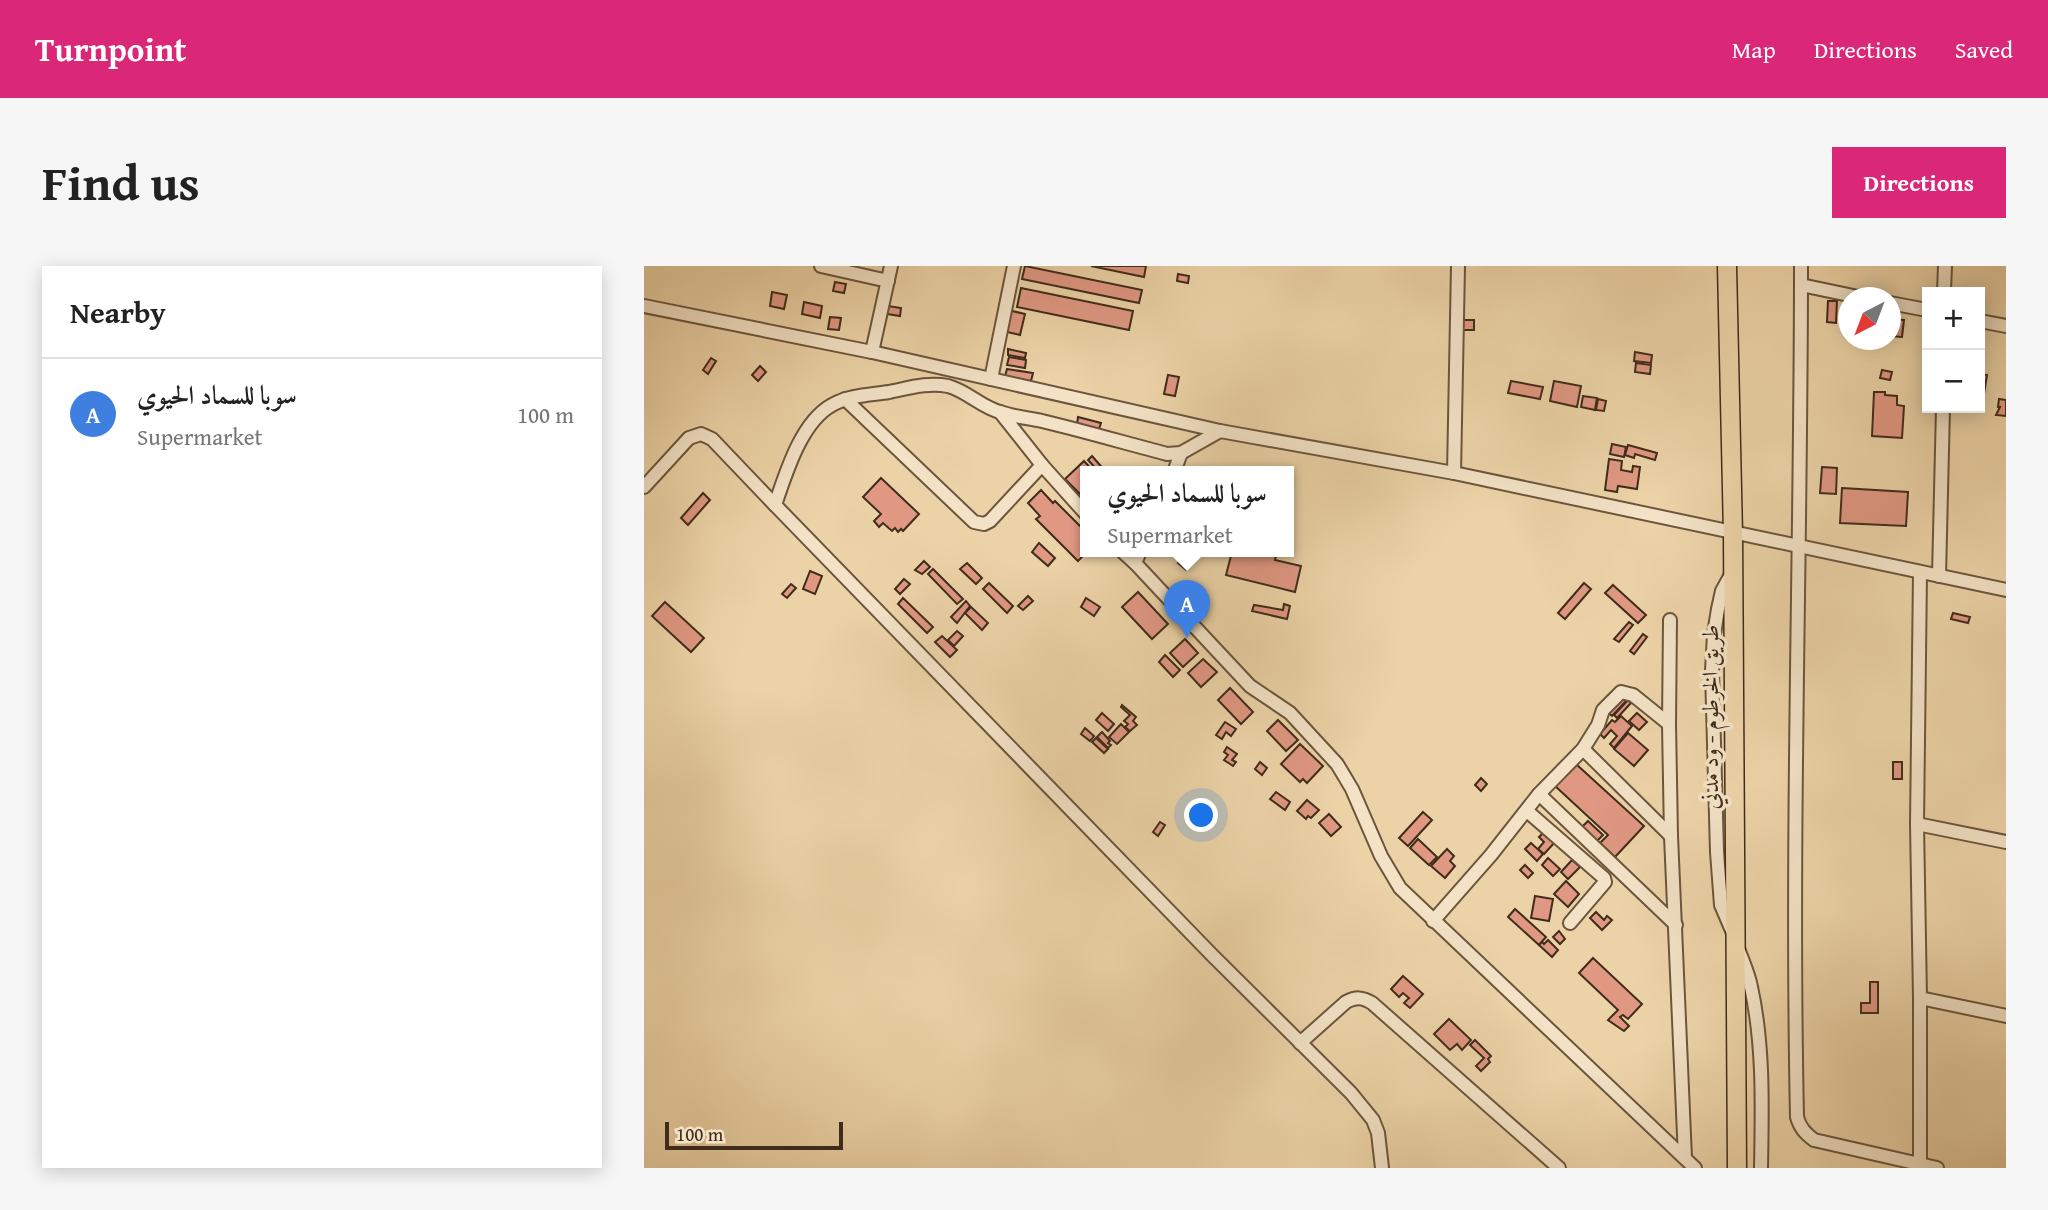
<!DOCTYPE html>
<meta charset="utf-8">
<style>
:root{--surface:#fff;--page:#f6f6f6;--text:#222;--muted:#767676;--line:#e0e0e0;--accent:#db2777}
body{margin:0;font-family:"Gentium Book Plus",Amiri,serif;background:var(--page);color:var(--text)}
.controls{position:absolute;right:21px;top:21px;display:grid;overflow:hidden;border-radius:0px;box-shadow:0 4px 18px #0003}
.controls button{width:63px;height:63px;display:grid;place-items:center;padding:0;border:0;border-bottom:2px solid var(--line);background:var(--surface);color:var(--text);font:35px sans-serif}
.compass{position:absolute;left:1194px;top:21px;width:63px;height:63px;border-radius:50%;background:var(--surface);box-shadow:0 4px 18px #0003;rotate:222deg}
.scale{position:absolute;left:21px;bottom:18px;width:178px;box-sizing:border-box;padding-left:7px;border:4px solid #402c1a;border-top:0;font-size:19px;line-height:24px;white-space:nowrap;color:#402c1a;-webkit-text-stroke:5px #f3e2c6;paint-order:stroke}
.you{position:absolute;left:558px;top:550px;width:24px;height:24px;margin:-18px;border:5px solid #fff;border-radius:50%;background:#1a73e8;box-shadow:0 0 0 10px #1a73e833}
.badge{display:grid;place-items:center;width:46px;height:46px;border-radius:50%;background:var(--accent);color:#fff;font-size:23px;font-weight:700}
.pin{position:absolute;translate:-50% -58px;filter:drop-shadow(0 2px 4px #0008)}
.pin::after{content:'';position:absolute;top:37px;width:24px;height:21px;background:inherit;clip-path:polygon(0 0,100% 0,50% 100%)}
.popup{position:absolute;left:436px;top:200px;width:214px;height:91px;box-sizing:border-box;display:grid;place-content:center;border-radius:0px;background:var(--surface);filter:drop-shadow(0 2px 5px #0005);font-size:23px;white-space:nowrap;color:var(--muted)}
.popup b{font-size:26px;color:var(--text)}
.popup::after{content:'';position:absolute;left:50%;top:100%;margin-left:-14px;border:14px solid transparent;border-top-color:var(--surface)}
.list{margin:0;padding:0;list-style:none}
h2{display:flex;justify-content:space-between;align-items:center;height:91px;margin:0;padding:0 28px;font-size:30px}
h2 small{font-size:23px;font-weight:400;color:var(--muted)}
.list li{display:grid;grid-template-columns:46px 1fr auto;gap:21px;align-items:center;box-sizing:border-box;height:112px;padding:0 28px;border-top:2px solid var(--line)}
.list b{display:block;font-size:26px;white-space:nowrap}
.list p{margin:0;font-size:23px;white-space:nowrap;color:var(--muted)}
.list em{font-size:23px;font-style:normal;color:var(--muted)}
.map{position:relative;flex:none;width:1362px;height:902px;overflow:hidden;border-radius:0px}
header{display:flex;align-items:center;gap:42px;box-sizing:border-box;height:98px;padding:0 35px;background:var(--accent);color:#fff}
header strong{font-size:33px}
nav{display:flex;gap:38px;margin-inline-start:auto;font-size:24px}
.intro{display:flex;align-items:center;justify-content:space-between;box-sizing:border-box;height:168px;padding:0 42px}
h1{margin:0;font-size:49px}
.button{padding:18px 32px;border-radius:0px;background:var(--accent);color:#fff;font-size:24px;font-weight:700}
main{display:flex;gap:42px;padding:0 42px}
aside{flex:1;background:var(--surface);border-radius:0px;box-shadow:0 4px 18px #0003}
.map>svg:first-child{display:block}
.building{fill:#e09883;stroke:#402c1a;stroke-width:2}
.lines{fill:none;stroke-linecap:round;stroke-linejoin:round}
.minor-casing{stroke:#6b563d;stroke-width:16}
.highway-casing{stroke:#402c1a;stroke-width:21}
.minor{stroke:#f3e2c6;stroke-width:12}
.highway{stroke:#ecd3a7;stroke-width:18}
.labels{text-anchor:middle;stroke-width:7;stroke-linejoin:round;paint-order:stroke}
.street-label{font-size:23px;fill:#402c1a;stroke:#f3e2c6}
</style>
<header>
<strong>Turnpoint</strong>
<nav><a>Map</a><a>Directions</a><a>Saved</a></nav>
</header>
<div class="intro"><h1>Find us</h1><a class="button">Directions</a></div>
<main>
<aside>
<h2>Nearby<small></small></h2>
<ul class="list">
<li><span class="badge" style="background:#3f7fe0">A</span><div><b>سوبا للسماد الحيوي</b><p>Supermarket</p></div><em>100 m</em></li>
</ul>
</aside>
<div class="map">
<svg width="1362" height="902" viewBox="0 0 1362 902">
<rect width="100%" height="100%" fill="#ecd3a7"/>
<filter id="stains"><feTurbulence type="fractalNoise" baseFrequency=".00286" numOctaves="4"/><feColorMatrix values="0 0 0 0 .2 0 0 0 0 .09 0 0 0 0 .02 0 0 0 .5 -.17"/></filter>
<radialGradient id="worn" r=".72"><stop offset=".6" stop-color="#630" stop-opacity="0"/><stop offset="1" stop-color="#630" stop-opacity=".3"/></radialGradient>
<!-- building -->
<g class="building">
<path d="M381,0L498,24L495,37L378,13Z"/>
<path d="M447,0H502L500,11Z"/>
<path d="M534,8L545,10L544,17L533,15Z"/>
<path d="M191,16L202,18L200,27L189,25Z"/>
<path d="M377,22L489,45L485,64L373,41Z"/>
<path d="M128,26L143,29L140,43L126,40Z"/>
<path d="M1184,35H1193L1192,57L1183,56Z"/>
<path d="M160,36L178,40L176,52L158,48Z"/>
<path d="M244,40L257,42L256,50L243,48Z"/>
<path d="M364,44L381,48L376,69L359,65Z"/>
<path d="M186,51L197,52L195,64L184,63Z"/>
<path d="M1246,53L1260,54L1258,71L1246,70Z"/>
<rect x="814" y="54" width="16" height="10"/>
<path d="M364,83L382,87L381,92L364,89Z"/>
<path d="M991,86L1008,89L1007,97L990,95Z"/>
<path d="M365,91L382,94L381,102L363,99Z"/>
<path d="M67,92L72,95L64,108L59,104Z"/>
<path d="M992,97L1007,99L1006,108L991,106Z"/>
<path d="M116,100L122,106L114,115L108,109Z"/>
<path d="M363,103L389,107L387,115L361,110Z"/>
<path d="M1238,104L1248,106L1246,114L1236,112Z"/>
<path d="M1336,108L1343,109L1339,134H1336Z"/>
<path d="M524,109L535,111L531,130L520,128Z"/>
<path d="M867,115L899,121L896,133L864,127Z"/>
<path d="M910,115L937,120L933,141L906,135Z"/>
<path d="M1230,126H1241V129L1253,130V139L1260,140L1258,172L1228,170Z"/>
<path d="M939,130L953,132L951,144L937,141Z"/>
<path d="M954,133L962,135L960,145L952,144Z"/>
<path d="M1355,133L1362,134V150L1352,149L1356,141H1354Z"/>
<path d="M434,151L457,157L455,163L433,158Z"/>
<path d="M968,178L982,181L980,191L966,188Z"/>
<path d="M984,179L1013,187L1011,194L991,188L990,192L981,189Z"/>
<path d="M448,190L462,206H455L444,194Z"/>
<path d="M965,193L978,195L977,204L988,206L989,200L996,201L993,223L974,220L973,226L961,224Z"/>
<path d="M440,195L450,206H442V234L421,213Z"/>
<path d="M1178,201L1193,202L1192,228L1176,227Z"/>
<path d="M237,212L275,248L259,265L257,263L254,266L251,262L248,265L239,257L235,261L230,255L237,248L219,231Z"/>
<path d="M1198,222L1264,226L1262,260L1196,257Z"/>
<path d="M397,224L409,237L411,235L442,266V283L439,285L442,287L434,295L392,253L396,250L384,237Z"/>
<path d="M59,227L66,234L44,259L37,252Z"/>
<path d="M395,277L411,292L404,300L388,286Z"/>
<path d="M588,286H633L631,294L657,300L651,326L582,309Z"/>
<path d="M539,292L547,299L542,304L534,297Z"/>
<path d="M280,295L286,301L278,308L271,304Z"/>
<path d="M323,297L338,312L332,318L316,303Z"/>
<path d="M289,303L319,333L313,338L284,308Z"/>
<path d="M166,305L178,310L171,328L159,323Z"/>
<path d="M260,313L266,318L256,328L251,323Z"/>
<path d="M345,317L369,340L363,347L339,323Z"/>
<path d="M940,317L947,323L921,353L914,347Z"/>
<path d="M147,318L152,322L143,332L138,328Z"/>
<path d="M969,319L1002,349L994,357L961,327Z"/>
<path d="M494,326L524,358L508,373L478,341Z"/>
<path d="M384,330L389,335L379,344L374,340Z"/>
<path d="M259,332L289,361L283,367L254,338Z"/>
<path d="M442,332L456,341L450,350L437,341Z"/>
<path d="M322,335L326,340L313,357L307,351Z"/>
<path d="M21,336L60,372L47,386L8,350Z"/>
<path d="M640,338L646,340L643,353L608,345L610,339L639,344Z"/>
<path d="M327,341L344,357L338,364L321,347Z"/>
<path d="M1309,347L1326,351L1324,357L1307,353Z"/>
<path d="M985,356L989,359L975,376L970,373Z"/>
<path d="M313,365L319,370L310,380L304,374Z"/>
<path d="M999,368L1003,371L990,388L986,385Z"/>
<path d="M298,370L313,384L306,391L291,376Z"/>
<path d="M541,373L554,387L539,401L526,387Z"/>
<path d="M521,389L536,404L529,411L515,396Z"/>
<path d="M559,393L573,406L557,421L544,407Z"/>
<path d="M586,422L609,446L597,458L574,434Z"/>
<path d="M977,428L983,434L968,450L962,445Z"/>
<path d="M984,434L987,437L973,452L970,449Z"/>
<path d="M478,439L492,451L489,455L493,459L486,465L481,461L484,458L480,455L486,449L477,441Z"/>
<path d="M458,447L470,458L464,465L452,454Z"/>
<path d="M993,447L1003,456L995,464L985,455Z"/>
<path d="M977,450L988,460L970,482L966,478L973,470L967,464L960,472L956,468L968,454L971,456Z"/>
<path d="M634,454L654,474L642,485L623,465Z"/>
<path d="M581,456L592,463L587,470L582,466L578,473L572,469Z"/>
<path d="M477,458L485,466L473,478L465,471Z"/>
<path d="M441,462L450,470L446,475L437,468Z"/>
<path d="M458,466L466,475L464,477L467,479L464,482L453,471Z"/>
<path d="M984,467L1004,484L990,500L970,483Z"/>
<path d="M452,472L464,483L460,487L448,476Z"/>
<path d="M656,478L679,500L663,517L659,513L656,516L637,498Z"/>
<path d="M583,481L593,488L588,494L592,496L589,500L580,494L584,489L580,486Z"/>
<path d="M616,496L623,502L618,509L611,503Z"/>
<rect x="1249" y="496" width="9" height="17"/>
<path d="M932,498L1000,560L971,591L956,577L964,569L911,520Z"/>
<path d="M837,512L843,518L837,525L831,519Z"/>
<path d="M632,526L646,536L641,544L626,533Z"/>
<path d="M663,534L675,544L667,552L664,550L662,553L653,545Z"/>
<path d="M779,546L788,554L764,580L755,572Z"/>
<path d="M685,548L697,561L687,570L675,557Z"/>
<path d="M944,555L959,569L953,575L938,561Z"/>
<path d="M516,556L521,559L514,570L509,566Z"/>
<path d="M901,565L912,575L900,588L894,583L900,576L895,571Z"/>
<path d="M774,573L793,591L785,599L766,582Z"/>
<path d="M887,577L899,588L893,595L881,583Z"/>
<path d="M803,583L810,590L806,595L811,600L801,612L787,600Z"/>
<path d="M904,592L916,603L909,610L898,599Z"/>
<path d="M928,594L936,601L924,613L917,606Z"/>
<path d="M881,599L889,607L884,612L876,604Z"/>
<path d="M922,615L935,628L924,641L910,628Z"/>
<path d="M891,630L909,633L905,655L887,652Z"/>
<path d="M871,643L902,671L895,679L864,651Z"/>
<path d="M952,646L960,654L963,650L968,654L958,664L946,652Z"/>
<path d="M915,665L921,673L916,678L909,671Z"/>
<path d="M904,674L914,684L908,691L895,679L898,676L900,678Z"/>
<path d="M949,692L998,738L984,753L979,749L976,751L985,760L980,765L964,754L974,744L935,707Z"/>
<path d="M759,710L779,728L766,742L760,737L765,732L759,727L755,731L747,723Z"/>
<path d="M1226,716H1234V747H1217V737H1226Z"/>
<path d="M805,753L827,774L818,784L813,778L806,784L790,768Z"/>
<path d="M831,774L847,790L844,793L846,796L837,805L832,800L840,792L826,779Z"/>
</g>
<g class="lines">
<!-- minor casing -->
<g class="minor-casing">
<g id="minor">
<path d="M177,0L244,15"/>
<path d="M1157,0C1157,284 1147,567 1153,851C1156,862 1161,867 1170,874L1293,902"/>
<path d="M1157,19L1219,32"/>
<path d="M1300,26L1301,0"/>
<path d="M1246,37L1283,44"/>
<path d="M0,40L228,86L576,165L810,207L1362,324"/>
<path d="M1336,55L1362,60"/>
<path d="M228,86L247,0"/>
<path d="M347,113L370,0"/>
<path d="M201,133L330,256L340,258L346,255L398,199"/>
<path d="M356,146L398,199L442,248"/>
<path d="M576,165L537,187L523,188C481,177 440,165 398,155C384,152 370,151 356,146C337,141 323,125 304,120C284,116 265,122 245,126C226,129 206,129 188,139C157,156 142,207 131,239L569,690L707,827L729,854L734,867L738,902"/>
<path d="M530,206L537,187"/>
<path d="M810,207L814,0"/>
<path d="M0,221L45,172L57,168L68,173L131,239"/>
<path d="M479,286L491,297"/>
<path d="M496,286L491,297L606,420L646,447L693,498L708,523L737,590L756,622L1051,902"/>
<path d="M1088,307L1078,325L1074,343L1070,368L1068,405L1073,586L1077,639L1089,667"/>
<path d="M1295,310L1299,142"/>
<path d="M1026,354L1025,458L1027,570L1041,892"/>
<path d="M939,483L1027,570"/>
<path d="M895,528L1032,659"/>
<path d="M883,545L960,612L961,616L926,657"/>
<path d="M1273,558L1362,576"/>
<path d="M789,655L847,589L895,528L939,483L954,459L959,444L977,426L989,429L1025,458"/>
<path d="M1095,685C1099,696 1105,709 1107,721C1120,780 1118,842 1117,902"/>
<path d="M1276,732L1362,750"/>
<path d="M656,777L702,736C712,731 718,731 728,737L915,902"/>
<path d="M1276,898V732L1273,558L1276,307"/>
</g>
</g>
<!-- highway casing -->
<g class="highway-casing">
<path id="highway" d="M1083,0L1089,268L1093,902"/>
</g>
<!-- minor -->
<use href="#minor" class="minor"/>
<!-- highway -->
<use href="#highway" class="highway"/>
</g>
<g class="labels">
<!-- street labels -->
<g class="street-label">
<text transform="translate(1066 451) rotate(-90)" y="8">طريق الخرطوم - ود مدني</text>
</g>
</g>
<rect width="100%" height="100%" filter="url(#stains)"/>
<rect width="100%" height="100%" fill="url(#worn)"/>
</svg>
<div class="controls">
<button>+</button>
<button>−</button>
</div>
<svg class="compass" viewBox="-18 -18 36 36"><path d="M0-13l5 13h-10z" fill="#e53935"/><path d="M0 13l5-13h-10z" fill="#767676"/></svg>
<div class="scale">100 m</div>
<div class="you"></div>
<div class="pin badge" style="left:543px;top:372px;background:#3f7fe0">A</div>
<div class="popup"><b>سوبا للسماد الحيوي</b>Supermarket</div>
</div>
</main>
